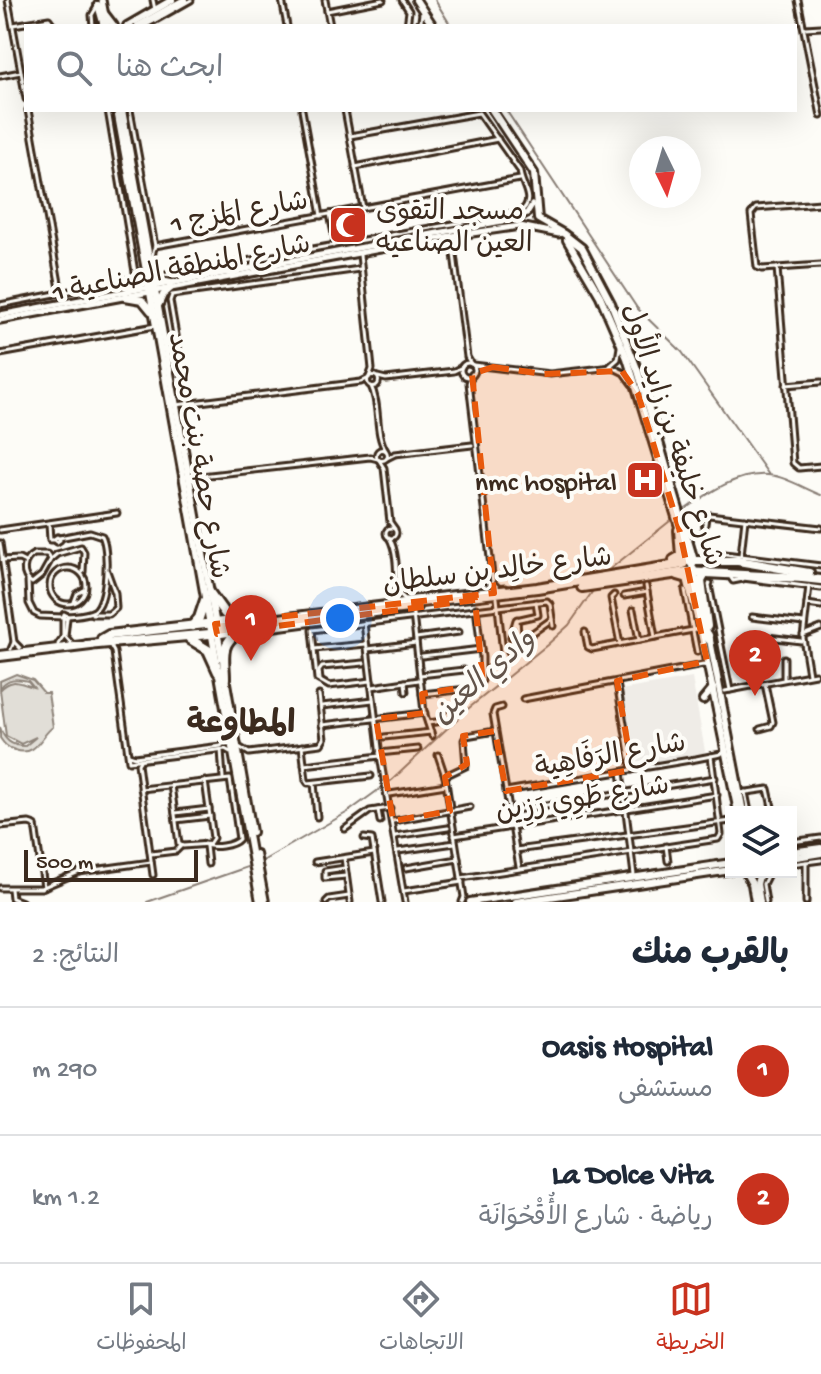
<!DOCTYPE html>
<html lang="ar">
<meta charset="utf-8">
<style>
:root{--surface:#fff;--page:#f6f6f7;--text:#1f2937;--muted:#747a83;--line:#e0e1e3;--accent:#c8321e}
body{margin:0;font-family:"Gochi Hand","Playpen Sans Arabic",sans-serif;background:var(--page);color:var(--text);direction:rtl}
.controls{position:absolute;right:24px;bottom:24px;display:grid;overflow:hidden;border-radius:0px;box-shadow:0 8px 32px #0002}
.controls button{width:72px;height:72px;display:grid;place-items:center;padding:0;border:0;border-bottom:2px solid var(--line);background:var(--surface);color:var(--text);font:40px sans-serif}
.compass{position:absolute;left:629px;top:136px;width:72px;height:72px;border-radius:50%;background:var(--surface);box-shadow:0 8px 32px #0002;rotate:175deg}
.scale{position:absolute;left:24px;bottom:20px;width:174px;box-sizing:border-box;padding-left:8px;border:4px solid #3b2a1e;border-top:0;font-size:22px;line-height:28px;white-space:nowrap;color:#3b2a1e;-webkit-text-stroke:6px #fdfcf7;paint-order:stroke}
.you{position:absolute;left:340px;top:618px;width:28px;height:28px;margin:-20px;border:6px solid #fff;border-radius:50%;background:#1a73e8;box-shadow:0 0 0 12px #1a73e833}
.badge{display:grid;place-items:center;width:52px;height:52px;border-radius:50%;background:var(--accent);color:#fff;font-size:26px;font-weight:700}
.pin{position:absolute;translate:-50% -66px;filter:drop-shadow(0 2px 4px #0008)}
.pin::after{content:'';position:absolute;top:42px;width:28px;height:24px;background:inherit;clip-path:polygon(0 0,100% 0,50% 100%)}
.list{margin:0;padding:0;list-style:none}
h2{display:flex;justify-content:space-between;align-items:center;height:104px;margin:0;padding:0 32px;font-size:34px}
h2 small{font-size:26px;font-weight:400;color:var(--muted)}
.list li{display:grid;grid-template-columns:52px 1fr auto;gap:24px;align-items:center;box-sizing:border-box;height:128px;padding:0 32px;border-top:2px solid var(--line)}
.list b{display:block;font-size:30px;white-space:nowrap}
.list p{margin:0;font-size:26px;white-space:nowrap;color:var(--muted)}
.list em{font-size:26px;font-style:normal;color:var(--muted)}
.icon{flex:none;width:44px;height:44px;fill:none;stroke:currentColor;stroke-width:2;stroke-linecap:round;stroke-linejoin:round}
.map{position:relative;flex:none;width:821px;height:902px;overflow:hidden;direction:ltr}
.search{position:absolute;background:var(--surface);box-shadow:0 8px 32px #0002;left:24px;right:24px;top:24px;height:88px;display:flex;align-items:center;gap:20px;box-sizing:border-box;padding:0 28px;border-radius:0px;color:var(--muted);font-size:30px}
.sheet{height:360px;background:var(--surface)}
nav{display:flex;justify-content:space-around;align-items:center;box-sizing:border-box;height:112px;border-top:2px solid var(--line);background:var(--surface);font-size:22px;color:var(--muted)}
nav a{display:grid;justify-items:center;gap:4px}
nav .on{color:var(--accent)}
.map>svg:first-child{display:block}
.built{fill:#efece7}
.green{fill:#e1ded7;stroke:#8e847a;stroke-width:2}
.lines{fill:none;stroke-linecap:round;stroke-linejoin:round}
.stream{stroke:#887d74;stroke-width:2}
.primary-tunnel{stroke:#d6d2cc;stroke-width:8;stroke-dasharray:8 4;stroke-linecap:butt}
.minor-casing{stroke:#3b2a1e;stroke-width:9}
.tertiary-casing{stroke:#3b2a1e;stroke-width:11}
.secondary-casing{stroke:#3b2a1e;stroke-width:12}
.primary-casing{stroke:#3b2a1e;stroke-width:14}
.minor{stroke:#fdfcf7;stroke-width:3}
.tertiary{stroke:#fdfcf7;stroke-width:5}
.secondary{stroke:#fdfcf7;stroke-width:6}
.primary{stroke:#fdfcf7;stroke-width:8}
.marked{fill:#e8590c;fill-opacity:0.2;stroke:#e8590c;stroke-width:6;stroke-dasharray:16 10;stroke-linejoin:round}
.labels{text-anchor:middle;stroke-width:8;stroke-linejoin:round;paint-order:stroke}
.poi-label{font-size:28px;fill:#3b2a1e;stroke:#fdfcf7;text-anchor:start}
.street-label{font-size:28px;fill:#3b2a1e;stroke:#fdfcf7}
.water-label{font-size:30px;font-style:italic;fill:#615349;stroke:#fdfcf7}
.quarter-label{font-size:32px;font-weight:bold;fill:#3b2a1e;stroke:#fdfcf7}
</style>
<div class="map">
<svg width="821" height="902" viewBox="0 0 821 902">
<rect width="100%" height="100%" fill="#fdfcf7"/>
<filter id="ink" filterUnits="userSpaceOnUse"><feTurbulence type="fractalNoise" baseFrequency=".0125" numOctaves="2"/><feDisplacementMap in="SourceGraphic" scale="16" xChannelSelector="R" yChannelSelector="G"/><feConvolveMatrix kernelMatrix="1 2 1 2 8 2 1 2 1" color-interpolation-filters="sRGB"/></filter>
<g filter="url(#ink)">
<!-- built -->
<path class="built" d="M692,678L705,751L703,754L636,765L620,690Z"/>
<!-- green -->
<path class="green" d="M16,674L33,680L44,693H48L53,727C41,734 37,758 15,750C7,748 4,744 0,738V727C4,740 11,746 25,746L36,737L21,744L6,736L0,690C12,677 19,683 33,687L28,681C16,678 7,678 0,688V681Z"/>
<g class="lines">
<!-- stream -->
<g class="stream">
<path d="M435,0L451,26"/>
<path d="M506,110L637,308L682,352L769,475"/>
<path d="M683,511C707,494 737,472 768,475C785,476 805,489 821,495"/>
<path d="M605,573L675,517"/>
<path d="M259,863L348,812L392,780L469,708L547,645L569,625L595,588"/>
<path d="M147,902L253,865"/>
</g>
<!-- primary-tunnel -->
<path class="primary-tunnel" d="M684,568L700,567"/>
<!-- minor casing -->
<g class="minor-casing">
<g id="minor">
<path d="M8,0L26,99"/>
<path d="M153,0L155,10"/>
<path d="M282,0L287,26"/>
<path d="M325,0L330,26"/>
<path d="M402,0L409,11L407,26"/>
<path d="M798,0L821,116"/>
<path d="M327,11L383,0"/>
<path d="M13,25L49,19L54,26"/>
<path d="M93,26L92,15L98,5"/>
<path d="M145,26L191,0"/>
<path d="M415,26L421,21L422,13"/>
<path d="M805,28L821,27"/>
<path d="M0,76L21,72"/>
<path d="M28,110L61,294"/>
<path d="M130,110L155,246C150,255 153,271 161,276L520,212C537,200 521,186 520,171L479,113L350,136"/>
<path d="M302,110L321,216"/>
<path d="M345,110L363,208"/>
<path d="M355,167L498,139"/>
<path d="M821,203L756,208L751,214L757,267L762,269L821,265"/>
<path d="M330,214L335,239L333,246"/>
<path d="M452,238L467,357L471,364"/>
<path d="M155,246L520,179"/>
<path d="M360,255L372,369L369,377"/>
<path d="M777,268L793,463L799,468L821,466"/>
<path d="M0,305L136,278L108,110"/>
<path d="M0,354L155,326"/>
<circle cx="468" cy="370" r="7"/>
<path d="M473,365L550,374L612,367L624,373L632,384"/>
<path d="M610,366L618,359L620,347"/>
<path d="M472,374L469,383L493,583L498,588"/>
<circle cx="373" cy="381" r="5.5"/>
<path d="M378,377L386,379L454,371L462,367"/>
<path d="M786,385L821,382"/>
<path d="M371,386C381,406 374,432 386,451"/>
<path d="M188,404L170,301L172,295L360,269"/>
<path d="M176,405L361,382L369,378"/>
<circle cx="382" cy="455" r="5.5"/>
<path d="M387,458L395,454L472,445"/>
<path d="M379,460L384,468L390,522L395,529"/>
<path d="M192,477L370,457L378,459"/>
<path d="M49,524L50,540H54"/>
<circle cx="391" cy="533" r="5"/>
<path d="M0,530L117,513"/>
<path d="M704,531L706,517L709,515L821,528"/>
<path d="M57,537L60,540L57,542L54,539Z"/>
<path d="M389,537C399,555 396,579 397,599L393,602"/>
<path d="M59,538L90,532L102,536C109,549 108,602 94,611C87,615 76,615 68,616"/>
<path d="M0,543L14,642L11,649"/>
<path d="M709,552L821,566"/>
<path d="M34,554H47L51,559L42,575L32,583C21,576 22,560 34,554Z"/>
<path d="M741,555L745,519"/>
<path d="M51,559L57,554L81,547L84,552L83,572"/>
<path d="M2,560L19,559L25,562"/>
<circle cx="68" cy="586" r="18"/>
<path d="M731,578L733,581L743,579"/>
<path d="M743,578L821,588"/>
<path d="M28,581L29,603L34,613L40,616L63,617"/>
<path d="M710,583L709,585L730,690"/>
<path d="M646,586L655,637"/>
<path d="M685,590L697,652"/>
<path d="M399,594L405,599L505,588"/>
<path d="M614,595L611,598L620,644"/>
<path d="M624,596L647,592"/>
<path d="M497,598L504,662"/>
<path d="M74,602L77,594L84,590"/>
<path d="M807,604L821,606"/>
<path d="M633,610L639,640"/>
<path d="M410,611L413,614L424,712L432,736"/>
<path d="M64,614L68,616L66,619L63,617Z"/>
<path d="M92,614H109L116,608L115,593L107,571"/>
<path d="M752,617L804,623"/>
<path d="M67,618L65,636L71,643"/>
<path d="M517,619L518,635"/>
<path d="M364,623L380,756L405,902"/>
<path d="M585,632L588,647L592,649L698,629"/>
<path d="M531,634L552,619"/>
<path d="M803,635L821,628"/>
<path d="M511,637L516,620L538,615L536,602"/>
<path d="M416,638L459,632"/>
<path d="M14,642L20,648"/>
<path d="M58,644L63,637V618"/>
<path d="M110,645L114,652L129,761L225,749L232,753"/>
<path d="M747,647V637L750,635L801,641"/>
<path d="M314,649L366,644"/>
<path d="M368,649L416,643"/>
<path d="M422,656L481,649"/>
<path d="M784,658V678"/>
<path d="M809,674L803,638L809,586"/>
<path d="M420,675L464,670"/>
<path d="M320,680L319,671L322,667L364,663"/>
<path d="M371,681L329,686L317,679L312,630L547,601L550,604L553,626"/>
<path d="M405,682L406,692"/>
<path d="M617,683L632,770"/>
<path d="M372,687L419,680"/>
<path d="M725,691L815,674"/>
<path d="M422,694L467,689L482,681V657L476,608"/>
<path d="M523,699L703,665L707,666"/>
<path d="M322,706L373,700"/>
<path d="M502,707L495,709L493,714L519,867"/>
<path d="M428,723L443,721L450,712"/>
<path d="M322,725L425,713"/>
<path d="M760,729L771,726L773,722L765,684"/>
<path d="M384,737L431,732"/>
<path d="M302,746L306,780L308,783L371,776"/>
<path d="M239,747L249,753L321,744L324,739L319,695"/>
<path d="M221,750L223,778"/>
<path d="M379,753L418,749"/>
<path d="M129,755L135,757L221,746L228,738"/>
<path d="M438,755L445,776L464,897L462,902"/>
<path d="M140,761L138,764L153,875"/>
<path d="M304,765L380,756"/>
<path d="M621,772L634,875"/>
<path d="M445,776L466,766L464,740L466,736L495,731"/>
<path d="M314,783L317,817"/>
<path d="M171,785L179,844L183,846L209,844L213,838L205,781"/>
<path d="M141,789L230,779L239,839C233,846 212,849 204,844"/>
<path d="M506,791L696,759L721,754L725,750"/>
<path d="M745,792L749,812"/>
<path d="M740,793L768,789L772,807L768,812"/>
<path d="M390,794L446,785"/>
<path d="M378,810L380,821"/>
<path d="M515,810L715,778"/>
<path d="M175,813L209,809"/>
<path d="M176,820L210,816"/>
<path d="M393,821L470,807"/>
<path d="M0,826L29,823L35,825L44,887"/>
<path d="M345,829L370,811L390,808"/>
<path d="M395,836L448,828"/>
<path d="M454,836L717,795"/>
<path d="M364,838L372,839L382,902"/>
<path d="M791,842L821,838"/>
<path d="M206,846L208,864"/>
<path d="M666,846L668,861"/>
<path d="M516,850L731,821"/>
<path d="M398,851L455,843"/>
<path d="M151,854L176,851L181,846"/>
<path d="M344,858L350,902"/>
<path d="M315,862L374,853"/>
<path d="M791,864L821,860"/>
<path d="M345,868L325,871V878L346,876"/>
<path d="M406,868L458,859"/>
<path d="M461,878L718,839L721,834L711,756"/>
<path d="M0,888H41L79,872L151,862"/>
<path d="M11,889L12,898L22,902"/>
<path d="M404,891L462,882"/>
<path d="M326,902L329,899L349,896"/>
<path d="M766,902L763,884L769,872"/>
<path d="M806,902V862"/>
</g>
</g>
<!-- tertiary casing -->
<g class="tertiary-casing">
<g id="tertiary">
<path d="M102,0L107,26"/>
<path d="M0,315L518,218L527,213L532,205"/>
<path d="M0,320L445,237L520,226L559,234"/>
</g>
</g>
<!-- secondary casing -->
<g class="secondary-casing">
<g id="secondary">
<path d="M416,0L433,26"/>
<path d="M98,5L104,26"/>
<path d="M104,13L114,26"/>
<path d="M127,26L172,0"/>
<path d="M138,26L184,0"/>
<path d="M117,110L260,902"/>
<path d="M122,110L222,658"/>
<path d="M492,110L534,173L538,219L564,234L582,248L611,303L638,371L693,557"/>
<path d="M567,240L600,296L627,358L680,530"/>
<path d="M154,274L161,281L171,283"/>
<path d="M127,291L139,284L143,273"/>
<path d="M125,297L142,300L151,311"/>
<path d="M159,304L163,295L171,288"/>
<path d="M699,623L738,812"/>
<path d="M709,635L743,812"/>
<path d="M225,677L252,832"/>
<path d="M703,700L713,688"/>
<path d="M791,852L821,848"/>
<path d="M256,854L265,902"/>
<path d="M791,858L821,853"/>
<path d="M760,872L757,884L760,902"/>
<path d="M746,873L752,884L755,902"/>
<path d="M470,902L731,863"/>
<path d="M516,902L731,870"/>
</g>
</g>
<!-- primary casing -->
<g class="primary-casing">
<g id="primary">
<path d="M682,532L692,564"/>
<path d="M674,560L681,556L679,530"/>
<path d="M679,561H738L809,573"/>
<path d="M693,570L704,627L709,639"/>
<path d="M706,572L701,581L707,626"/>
<path d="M678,575L688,578L698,617"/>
<path d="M802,578L821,580"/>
<path d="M582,587L686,572L803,578"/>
<path d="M210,593L225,614L248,619"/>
<path d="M326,618L416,607"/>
<path d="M192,626L199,618L205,600"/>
<path d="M221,626L537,588L683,564"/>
<path d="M102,639L109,635L223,622"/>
<path d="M190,639L208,650L218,672"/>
<path d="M87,645L221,633L332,618"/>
<path d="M0,656L91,645"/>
<path d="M225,678C225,660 219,644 238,633"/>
</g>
</g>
<!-- minor -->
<use href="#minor" class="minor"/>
<!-- tertiary -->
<use href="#tertiary" class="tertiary"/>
<!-- secondary -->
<use href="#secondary" class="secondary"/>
<!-- primary -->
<use href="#primary" class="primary"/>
</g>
</g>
<!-- marked area -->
<path class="marked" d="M493,367L544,374L622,371L638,394L679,528L707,661L617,681L632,770L506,791L495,731L463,736L467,764L445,777L450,811L393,821L376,719L424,713L422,694L483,684L475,600L217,634L215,624L494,593L472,374Z"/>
<!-- icons -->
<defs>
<g id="mosque-square" transform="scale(2)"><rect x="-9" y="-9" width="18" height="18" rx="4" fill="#c8321e" stroke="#fdfcf7"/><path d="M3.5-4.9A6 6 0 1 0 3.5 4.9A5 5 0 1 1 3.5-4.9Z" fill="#fff"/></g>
<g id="hospital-square" transform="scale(2)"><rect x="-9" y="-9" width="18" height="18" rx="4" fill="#c8321e" stroke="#fdfcf7"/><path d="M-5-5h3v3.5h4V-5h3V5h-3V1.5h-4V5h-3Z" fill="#fff"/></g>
</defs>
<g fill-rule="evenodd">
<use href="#mosque-square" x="348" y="225"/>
<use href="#hospital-square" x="645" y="480"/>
</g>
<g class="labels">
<!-- poi labels -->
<g class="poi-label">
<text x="376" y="219">مسجد التقوى<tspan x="376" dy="32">العين الصناعيه</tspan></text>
<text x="617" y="490" text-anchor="end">nmc hospital</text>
</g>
<!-- street labels -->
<g class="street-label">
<text transform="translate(239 210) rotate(-10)" y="10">شارع المَزج 1</text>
<text transform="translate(181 266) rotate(-11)" y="10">شارع المنطقة الصناعية 1</text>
<text transform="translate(675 434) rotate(72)" y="10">شارع خليفة بن زايد الأول</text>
<text transform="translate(201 455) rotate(80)" y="10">شارع حصة بنت محمد</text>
<text transform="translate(497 568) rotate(-7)" y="10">شارع خالِد بن سلطان</text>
<text transform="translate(610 753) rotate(-10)" y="10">شارع الرَفَاهِية</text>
<text transform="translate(582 796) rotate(-9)" y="10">شارع طَوِي رَزِين</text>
</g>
<!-- water labels -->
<g class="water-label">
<text transform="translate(482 675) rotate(-41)" y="10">وادي العين</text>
</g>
<!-- quarter labels -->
<g class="quarter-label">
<text x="241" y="732">المطاوعة</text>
</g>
</g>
</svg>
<div class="controls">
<button><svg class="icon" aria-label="layers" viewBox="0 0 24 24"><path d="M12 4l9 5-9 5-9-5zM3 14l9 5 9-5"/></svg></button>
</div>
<svg class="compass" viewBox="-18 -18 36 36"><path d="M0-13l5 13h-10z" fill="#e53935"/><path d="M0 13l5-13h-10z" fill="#747a83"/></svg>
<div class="scale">500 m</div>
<div class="you"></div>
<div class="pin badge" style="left:251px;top:661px">1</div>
<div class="pin badge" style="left:755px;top:696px">2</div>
<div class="search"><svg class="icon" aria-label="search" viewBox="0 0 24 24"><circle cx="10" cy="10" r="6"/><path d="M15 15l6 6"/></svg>ابحث هنا</div>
</div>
<section class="sheet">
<h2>بالقرب منك<small>النتائج: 2</small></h2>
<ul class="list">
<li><span class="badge">1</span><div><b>Oasis Hospital</b><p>مستشفى</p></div><em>290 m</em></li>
<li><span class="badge">2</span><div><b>La Dolce Vita</b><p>رياضة · شارع الأُقْحُوَانَة</p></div><em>1.2 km</em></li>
</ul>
</section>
<nav>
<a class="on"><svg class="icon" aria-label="map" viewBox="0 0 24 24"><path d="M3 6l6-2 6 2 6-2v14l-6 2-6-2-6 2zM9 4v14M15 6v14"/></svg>الخريطة</a>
<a><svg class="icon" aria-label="directions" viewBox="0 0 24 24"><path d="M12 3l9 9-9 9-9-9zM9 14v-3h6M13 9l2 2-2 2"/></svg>الاتجاهات</a>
<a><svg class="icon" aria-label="saved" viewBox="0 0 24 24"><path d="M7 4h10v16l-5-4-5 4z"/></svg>المحفوظات</a>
</nav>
